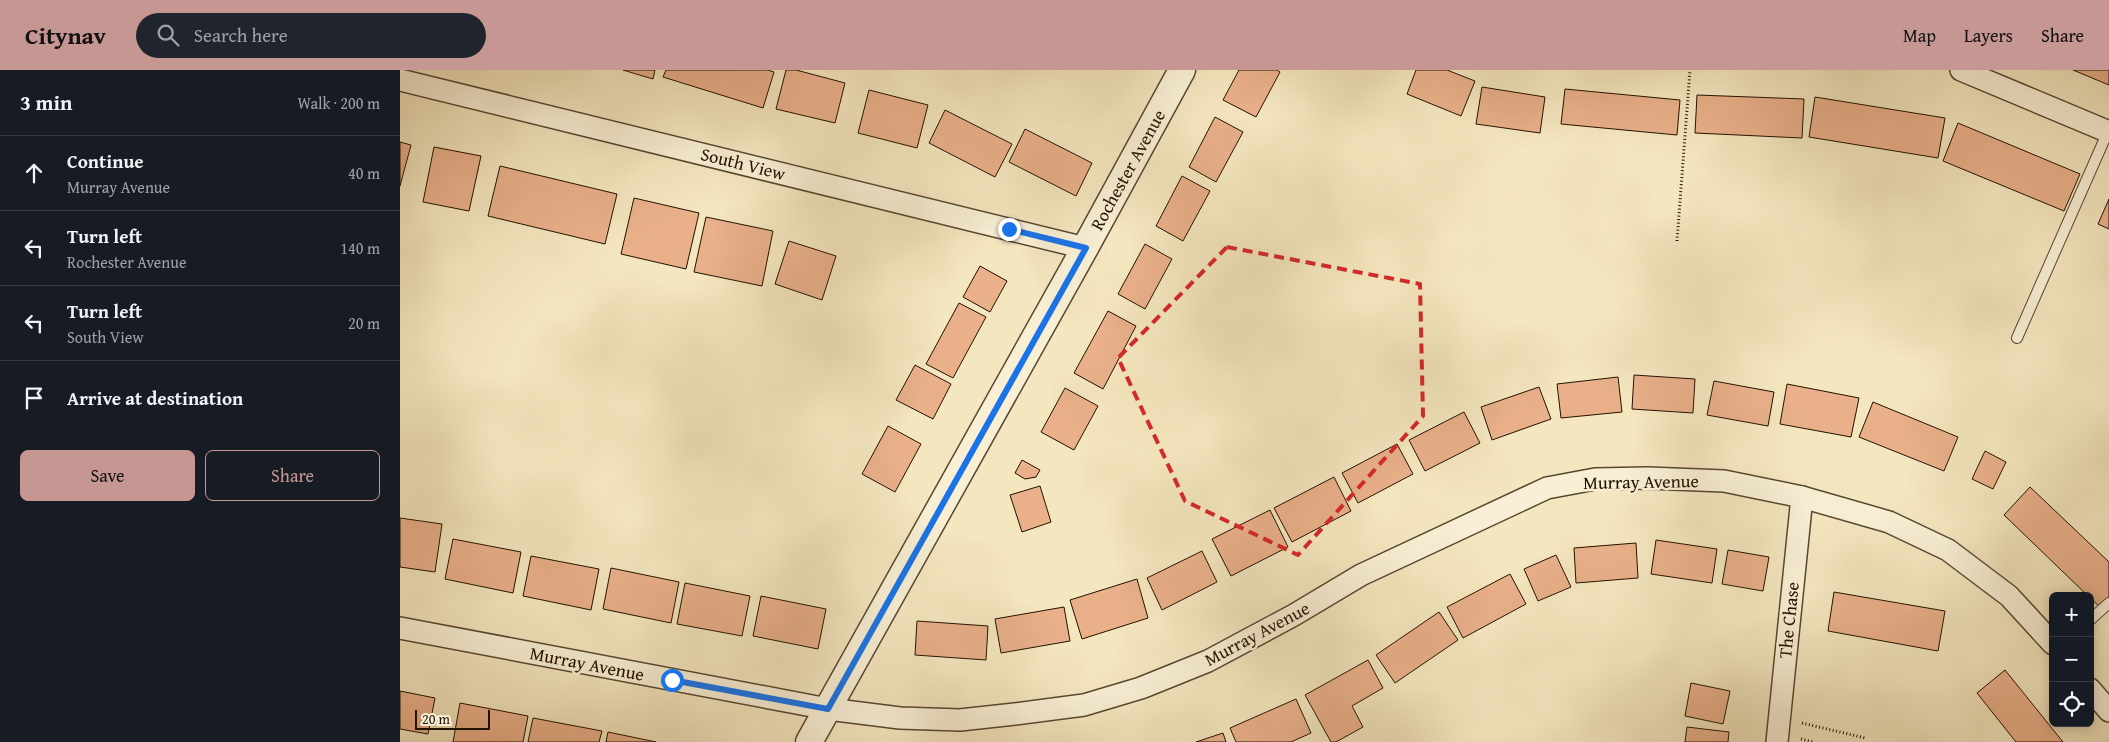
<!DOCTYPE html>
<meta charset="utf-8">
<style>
:root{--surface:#171b24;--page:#20242c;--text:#f1f3f6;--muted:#9ea1a6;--line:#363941;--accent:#c59692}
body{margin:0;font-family:"Gentium Book Plus",serif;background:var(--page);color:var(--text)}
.controls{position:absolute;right:15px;bottom:15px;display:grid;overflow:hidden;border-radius:8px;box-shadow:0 2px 12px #0003}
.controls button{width:45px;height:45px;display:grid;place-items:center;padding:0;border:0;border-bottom:1px solid var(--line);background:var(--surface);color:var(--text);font:25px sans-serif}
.scale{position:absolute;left:15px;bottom:12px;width:75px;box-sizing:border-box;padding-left:5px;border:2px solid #231200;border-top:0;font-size:14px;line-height:18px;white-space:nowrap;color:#231200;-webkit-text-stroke:4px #f8efd5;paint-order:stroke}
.stop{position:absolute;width:15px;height:15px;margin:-11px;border:4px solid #1a73e8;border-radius:50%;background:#fff}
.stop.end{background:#1a73e8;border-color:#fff;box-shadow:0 1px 5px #0008}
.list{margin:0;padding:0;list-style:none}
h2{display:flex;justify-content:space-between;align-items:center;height:65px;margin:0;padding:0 20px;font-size:21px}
h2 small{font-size:16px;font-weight:400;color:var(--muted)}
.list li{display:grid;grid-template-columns:32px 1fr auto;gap:15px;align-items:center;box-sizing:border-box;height:75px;padding:0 20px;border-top:1px solid var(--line)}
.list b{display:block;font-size:19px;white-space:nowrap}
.list p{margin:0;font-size:16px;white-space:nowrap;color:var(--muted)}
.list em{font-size:16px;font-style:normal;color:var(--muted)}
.actions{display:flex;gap:10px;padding:15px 20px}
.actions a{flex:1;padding:11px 0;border:1px solid var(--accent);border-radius:8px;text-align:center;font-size:18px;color:var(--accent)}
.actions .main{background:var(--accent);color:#111}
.icon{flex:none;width:28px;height:28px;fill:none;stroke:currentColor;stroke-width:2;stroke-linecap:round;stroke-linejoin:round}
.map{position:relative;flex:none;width:1709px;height:672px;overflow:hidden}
header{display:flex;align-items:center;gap:30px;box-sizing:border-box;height:70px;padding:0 25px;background:var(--accent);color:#111}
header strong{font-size:24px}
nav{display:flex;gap:28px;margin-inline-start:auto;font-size:18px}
.search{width:350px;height:45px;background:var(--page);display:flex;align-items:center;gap:12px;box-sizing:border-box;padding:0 18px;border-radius:28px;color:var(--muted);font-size:19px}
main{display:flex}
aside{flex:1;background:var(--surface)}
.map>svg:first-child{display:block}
.building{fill:#e9b08a;stroke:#231200}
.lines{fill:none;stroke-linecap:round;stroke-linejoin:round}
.service-casing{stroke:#574730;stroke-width:12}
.minor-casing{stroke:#574730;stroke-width:24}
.tertiary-casing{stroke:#574730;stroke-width:29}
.path{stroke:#231200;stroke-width:3;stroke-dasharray:1 2.5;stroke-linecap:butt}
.service{stroke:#f8efd5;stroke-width:10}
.minor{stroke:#f8efd5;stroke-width:21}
.tertiary{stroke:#f8efd5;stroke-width:26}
.route{stroke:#1a73e8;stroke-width:6}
.marked{fill:none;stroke:#d62828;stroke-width:4;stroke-dasharray:10 6;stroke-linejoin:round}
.labels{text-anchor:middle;stroke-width:5;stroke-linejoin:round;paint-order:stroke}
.street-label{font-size:18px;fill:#231200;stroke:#f8efd5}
</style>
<header>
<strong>Citynav</strong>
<div class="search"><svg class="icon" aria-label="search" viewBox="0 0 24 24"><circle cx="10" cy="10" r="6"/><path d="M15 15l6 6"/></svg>Search here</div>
<nav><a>Map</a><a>Layers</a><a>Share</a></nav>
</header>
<main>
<aside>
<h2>3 min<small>Walk · 200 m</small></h2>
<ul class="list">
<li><svg class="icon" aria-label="ahead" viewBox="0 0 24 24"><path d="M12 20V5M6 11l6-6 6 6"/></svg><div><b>Continue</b><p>Murray Avenue</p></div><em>40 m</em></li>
<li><svg class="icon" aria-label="left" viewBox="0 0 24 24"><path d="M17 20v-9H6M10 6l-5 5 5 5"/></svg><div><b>Turn left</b><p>Rochester Avenue</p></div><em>140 m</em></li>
<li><svg class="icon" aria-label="left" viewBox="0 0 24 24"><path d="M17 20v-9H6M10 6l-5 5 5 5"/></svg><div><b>Turn left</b><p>South View</p></div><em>20 m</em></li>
<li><svg class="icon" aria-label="arrive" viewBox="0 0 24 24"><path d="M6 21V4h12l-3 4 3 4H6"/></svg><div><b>Arrive at destination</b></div></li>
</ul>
<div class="actions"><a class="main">Save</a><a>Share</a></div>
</aside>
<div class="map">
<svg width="1709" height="672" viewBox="0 0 1709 672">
<rect width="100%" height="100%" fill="#f4e6bf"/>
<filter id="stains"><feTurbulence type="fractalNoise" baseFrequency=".004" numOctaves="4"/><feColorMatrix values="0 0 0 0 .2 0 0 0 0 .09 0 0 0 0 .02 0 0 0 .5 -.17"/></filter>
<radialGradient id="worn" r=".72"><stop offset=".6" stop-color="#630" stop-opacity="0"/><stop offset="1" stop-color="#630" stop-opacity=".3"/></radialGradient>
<!-- building -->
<g class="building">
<path d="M223,0H255L253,9Z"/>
<path d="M266,0H368L374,2L363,38L263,7Z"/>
<path d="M386,0H396L445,13L435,53L376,39Z"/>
<path d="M839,0H877L880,2L856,47L823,30Z"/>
<path d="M1016,0H1047L1075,11L1061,46L1007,24Z"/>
<path d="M1673,0H1709V15Z"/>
<path d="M1082,17L1145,27L1140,63L1076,54Z"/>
<path d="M1165,19L1280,30L1277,65L1161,54Z"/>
<path d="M469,20L528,35L517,78L458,63Z"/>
<path d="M1297,25L1404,29L1402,68L1295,63Z"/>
<path d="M1415,27L1545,48L1538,88L1409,67Z"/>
<path d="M545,40L612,74L595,107L529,73Z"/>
<path d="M815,47L843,62L816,112L789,97Z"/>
<path d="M1558,53L1680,104L1664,141L1543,91Z"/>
<path d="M625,59L692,93L676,126L609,92Z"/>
<path d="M0,72L11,75L0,116Z"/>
<path d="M34,77L81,86L69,141L23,132Z"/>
<path d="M100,96L217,124L205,174L88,146Z"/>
<path d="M782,106L810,121L783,171L756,156Z"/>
<path d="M234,128L299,143L286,199L221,184Z"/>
<path d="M1709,129V159L1698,154Z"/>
<path d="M306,147L373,161L362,216L294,202Z"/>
<path d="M389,171L436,186L422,230L375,214Z"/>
<path d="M745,174L772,189L745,239L718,224Z"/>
<path d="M580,196L607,211L590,242L563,227Z"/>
<path d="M559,233L586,247L553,308L526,294Z"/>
<path d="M708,241L736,256L703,319L674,303Z"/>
<path d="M515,295L551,314L533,349L496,330Z"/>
<path d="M1234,305L1295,309L1293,343L1232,339Z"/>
<path d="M1218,307L1222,342L1161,348L1157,314Z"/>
<path d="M1314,311L1374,322L1368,356L1307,345Z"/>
<path d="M1387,314L1459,328L1451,367L1380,354Z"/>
<path d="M1139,317L1151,349L1092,370L1081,337Z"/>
<path d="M665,318L698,336L674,380L641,362Z"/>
<path d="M1473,332L1558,367L1544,401L1459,367Z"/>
<path d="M1064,342L1080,373L1025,401L1009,370Z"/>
<path d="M488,356L521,374L495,422L462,404Z"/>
<path d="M997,374L1013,404L958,433L942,403Z"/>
<path d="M1585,381L1606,392L1593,419L1572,409Z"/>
<path d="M622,390L640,400L636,407L625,409L615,403Z"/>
<path d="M934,407L951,441L892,472L874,438Z"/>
<path d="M640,416L651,452L622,462L610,425Z"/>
<path d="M1630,417L1709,492V529L1701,538L1690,528V526H1688L1604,445Z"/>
<path d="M870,440L888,477L831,506L812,469Z"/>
<path d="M0,448L42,454L35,502L0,497Z"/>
<path d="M53,469L121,482L113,523L45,509Z"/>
<path d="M1256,470L1317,479L1312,513L1251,504Z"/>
<path d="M1236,473L1238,508L1176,513L1174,478Z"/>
<path d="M1328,480L1369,487L1363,521L1322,514Z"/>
<path d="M802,481L817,512L762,540L747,508Z"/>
<path d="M1156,485L1171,517L1138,531L1124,499Z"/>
<path d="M131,486L199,499L191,540L123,526Z"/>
<path d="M211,498L279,512L271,553L203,539Z"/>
<path d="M1110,504L1126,534L1063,568L1047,537Z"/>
<path d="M737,509L748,548L682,569L670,530Z"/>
<path d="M285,513L350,526L342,566L277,554Z"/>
<path d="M1434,522L1545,541L1538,581L1428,561Z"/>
<path d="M361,526L426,539L418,579L353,566Z"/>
<path d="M664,537L670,571L601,583L595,549Z"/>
<path d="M1039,542L1058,570L995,613L976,585Z"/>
<path d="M517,551L588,556L586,590L515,585Z"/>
<path d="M968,590L983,618L952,636L963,657L936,672H931L905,625Z"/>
<path d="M1605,600L1663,672H1616L1577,623Z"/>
<path d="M1291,613L1330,621L1323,654L1285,646Z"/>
<path d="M0,621L35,628L28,664L0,659Z"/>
<path d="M896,629L911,663L891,672H836L830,658Z"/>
<path d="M60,633L128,646L123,672H53Z"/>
<path d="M133,648L202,661L199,672H128Z"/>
<path d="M1287,657L1329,662L1328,672H1285Z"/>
<path d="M208,662L256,672H206Z"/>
<path d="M823,663L826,672H796Z"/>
</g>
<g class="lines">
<!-- service casing -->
<g class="service-casing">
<g id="service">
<path d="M1617,268L1709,59"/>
<path d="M1690,550L1709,533"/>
</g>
</g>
<!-- minor casing -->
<g class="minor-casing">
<g id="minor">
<path d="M1561,0L1709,62"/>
<path d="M0,10L685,178"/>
<path d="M0,558L428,639L500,648L560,650L615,644L684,635L741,618L808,591L894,545L961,505L1147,418L1195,409L1248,408L1324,411L1402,427L1489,452L1548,480L1609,526L1653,574"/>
<path d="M1690,619L1709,641"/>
<path d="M1377,672L1402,427"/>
</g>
</g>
<!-- tertiary casing -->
<g class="tertiary-casing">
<path id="tertiary" d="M409,672L685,178L782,0"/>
</g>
<!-- path -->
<g class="path">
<path d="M1277,171L1290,0"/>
<path d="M1402,653L1465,668"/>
<path d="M1401,669L1413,672"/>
</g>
<!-- service -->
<use href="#service" class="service"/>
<!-- minor -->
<use href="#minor" class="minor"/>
<!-- tertiary -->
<use href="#tertiary" class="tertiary"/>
</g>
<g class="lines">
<!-- route -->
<path class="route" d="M272,610L428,639L686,178L609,159"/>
</g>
<!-- marked area -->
<path class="marked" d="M827,177L1020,214L1023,346L898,485L785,431L718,288Z"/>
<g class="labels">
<!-- street labels -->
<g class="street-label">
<text transform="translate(343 94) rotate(14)" y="6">South View</text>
<text transform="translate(728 100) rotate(-61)" y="6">Rochester Avenue</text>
<text transform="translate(1241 412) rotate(-1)" y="6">Murray Avenue</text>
<text transform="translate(1389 550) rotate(-84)" y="6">The Chase</text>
<text transform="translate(857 564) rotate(-28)" y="6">Murray Avenue</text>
<text transform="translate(187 594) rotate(11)" y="6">Murray Avenue</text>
</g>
</g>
<rect width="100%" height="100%" filter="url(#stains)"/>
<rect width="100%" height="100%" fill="url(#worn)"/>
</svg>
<div class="controls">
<button>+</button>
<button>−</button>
<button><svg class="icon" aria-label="locate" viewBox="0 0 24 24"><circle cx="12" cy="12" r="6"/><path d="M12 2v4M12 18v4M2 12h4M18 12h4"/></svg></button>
</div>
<div class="scale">20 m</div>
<div class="stop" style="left:272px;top:610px"></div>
<div class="stop end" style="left:609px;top:159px"></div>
</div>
</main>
